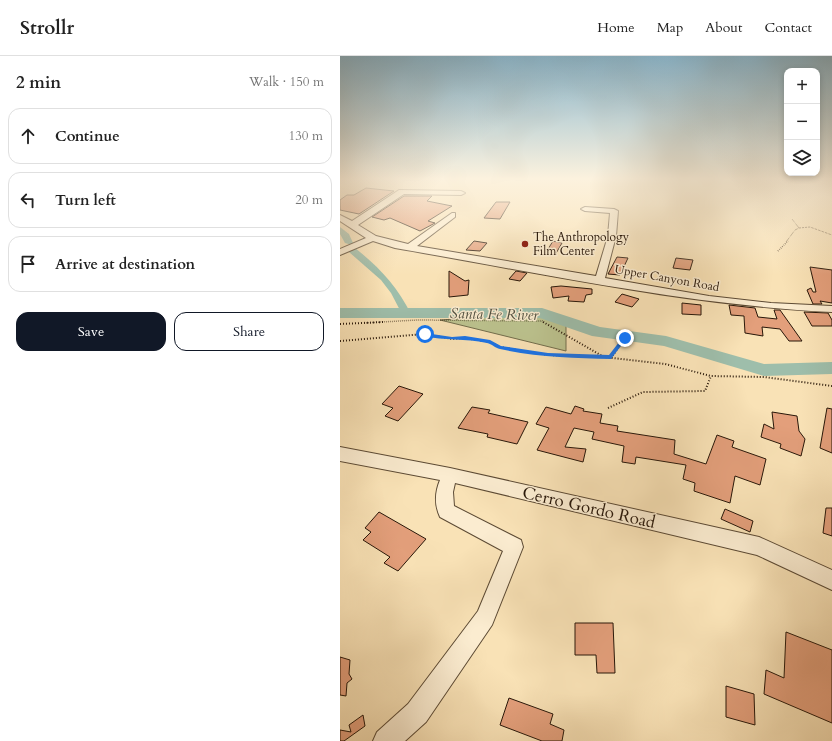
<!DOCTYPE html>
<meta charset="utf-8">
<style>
:root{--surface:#fff;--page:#f6f6f6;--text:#222;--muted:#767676;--line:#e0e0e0;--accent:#111827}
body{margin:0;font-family:Cardo,serif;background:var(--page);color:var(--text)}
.controls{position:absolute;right:12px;top:12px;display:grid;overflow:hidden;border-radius:8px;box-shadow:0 2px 6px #0003}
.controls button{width:36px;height:36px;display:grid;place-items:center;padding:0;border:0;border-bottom:1px solid var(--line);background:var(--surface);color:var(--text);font:20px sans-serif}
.stop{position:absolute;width:12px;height:12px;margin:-9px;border:3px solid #1a73e8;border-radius:50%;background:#fff}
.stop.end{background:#1a73e8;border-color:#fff;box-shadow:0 1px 4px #0008}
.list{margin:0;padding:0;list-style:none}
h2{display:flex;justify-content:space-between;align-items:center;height:52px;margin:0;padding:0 16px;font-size:17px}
h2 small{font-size:13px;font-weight:400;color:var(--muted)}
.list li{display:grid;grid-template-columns:26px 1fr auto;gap:12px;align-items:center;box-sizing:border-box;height:56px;margin:0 8px 8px;padding:0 8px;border:1px solid var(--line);border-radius:12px}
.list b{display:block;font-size:15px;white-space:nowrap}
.list em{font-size:13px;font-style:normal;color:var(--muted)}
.actions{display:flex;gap:8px;padding:12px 16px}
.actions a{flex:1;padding:9px 0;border:1px solid var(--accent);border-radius:12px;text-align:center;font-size:14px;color:var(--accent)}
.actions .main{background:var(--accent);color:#fff}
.icon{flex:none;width:22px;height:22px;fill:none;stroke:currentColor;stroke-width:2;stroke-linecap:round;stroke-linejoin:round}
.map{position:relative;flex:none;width:492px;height:685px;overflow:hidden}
header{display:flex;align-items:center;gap:24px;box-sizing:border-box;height:56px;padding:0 20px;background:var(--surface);border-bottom:1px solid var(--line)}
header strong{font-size:19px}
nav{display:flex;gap:22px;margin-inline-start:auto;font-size:14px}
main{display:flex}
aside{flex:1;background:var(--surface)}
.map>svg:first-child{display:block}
.green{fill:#bcc38f;stroke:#726d4c}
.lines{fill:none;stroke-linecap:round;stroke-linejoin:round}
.canal{fill:#9ebeab;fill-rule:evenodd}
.river{fill:#9ebeab;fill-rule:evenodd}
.building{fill:#e39f7b;stroke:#281709}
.minor-casing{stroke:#5c4a34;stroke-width:2}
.path-far2{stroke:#281709;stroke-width:1;stroke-dasharray:0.5 1;stroke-linecap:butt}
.path-far1{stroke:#281709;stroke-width:1.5;stroke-dasharray:0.5 1.5;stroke-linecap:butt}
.path{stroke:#281709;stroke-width:2;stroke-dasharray:1 2;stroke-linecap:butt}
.minor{fill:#fbecd0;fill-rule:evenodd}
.route{fill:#1a73e8}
.poi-dot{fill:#8f2418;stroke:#fbecd0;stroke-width:1.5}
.labels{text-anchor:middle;stroke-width:3;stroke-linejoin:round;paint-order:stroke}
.far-poi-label{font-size:12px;fill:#281709;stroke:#fbecd0;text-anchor:start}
.far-street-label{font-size:12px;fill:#281709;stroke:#fbecd0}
.water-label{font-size:15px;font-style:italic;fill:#515142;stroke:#fbecd0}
.near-street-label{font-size:17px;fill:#281709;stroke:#fbecd0}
</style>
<header>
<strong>Strollr</strong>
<nav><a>Home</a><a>Map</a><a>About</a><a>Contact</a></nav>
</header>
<main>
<aside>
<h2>2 min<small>Walk · 150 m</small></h2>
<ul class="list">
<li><svg class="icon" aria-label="ahead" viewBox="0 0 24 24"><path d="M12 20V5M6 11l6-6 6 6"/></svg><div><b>Continue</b></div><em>130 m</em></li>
<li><svg class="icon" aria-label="left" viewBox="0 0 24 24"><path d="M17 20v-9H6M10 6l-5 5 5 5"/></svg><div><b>Turn left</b></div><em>20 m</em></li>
<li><svg class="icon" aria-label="arrive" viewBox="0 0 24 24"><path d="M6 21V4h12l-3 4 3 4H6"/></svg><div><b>Arrive at destination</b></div></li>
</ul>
<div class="actions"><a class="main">Save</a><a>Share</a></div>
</aside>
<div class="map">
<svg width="492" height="685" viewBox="0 0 492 685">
<rect width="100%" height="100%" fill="#f9e2b6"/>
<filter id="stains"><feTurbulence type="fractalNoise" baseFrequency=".005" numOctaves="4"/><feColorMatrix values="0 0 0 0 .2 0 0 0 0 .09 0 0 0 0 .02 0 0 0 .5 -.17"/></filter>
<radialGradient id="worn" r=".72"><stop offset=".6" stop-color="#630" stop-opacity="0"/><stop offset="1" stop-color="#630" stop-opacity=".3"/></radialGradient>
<!-- green -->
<path class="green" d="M160,260H200L226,269V295L100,264Z"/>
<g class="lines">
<!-- canal -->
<g class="canal">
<path d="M0,171L9,178L13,187L12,189L5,187L0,178Z"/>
<path d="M9,192H15C39,211 57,230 71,258L69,260H63L51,237L41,224L9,196Z"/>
</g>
<!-- river -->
<path class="river" d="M0,252H202L260,271L326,280L424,308L492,306V318L424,320L324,290L252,280L200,262H0Z"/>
</g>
<!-- building -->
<g class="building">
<path d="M26,132L54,135L19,158L0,154V144L7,139H14Z"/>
<path d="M64,140H92L87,145L112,150L88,165L95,167L80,175L50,162L44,164L32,161Z"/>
<path d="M156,146H170L160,163L144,162Z"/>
<path d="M134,185L147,187L140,195L126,194Z"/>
<path d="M213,185L222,187L215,199L205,198Z"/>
<path d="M277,201L288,202L280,219L268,218Z"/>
<path d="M336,202L353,204L350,214L333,212Z"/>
<path d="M470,211L492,214V247L480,245L482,248H473L467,234L471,232L473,236H476Z"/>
<path d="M109,215L125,225L129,224L128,239L109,241Z"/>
<path d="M176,215L187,217L180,225L169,223Z"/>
<path d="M221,230L252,233V238L246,239L244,246L228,245L229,240L213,242L211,231Z"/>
<path d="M282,238L299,243L292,251L275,246Z"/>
<path d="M342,247L361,249V259L342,258Z"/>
<path d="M389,249L415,252L418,261L437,263L434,254H440L462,285H449L440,273L422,271L423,280L405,277L404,260L391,259Z"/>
<path d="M464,256L488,257L492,264V270H472Z"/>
<path d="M59,330L83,338L58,365L45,360L53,352L42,348Z"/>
<path d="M235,350L244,353L243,355L262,358L260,367L278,370L277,375L335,384L334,398L366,408L377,379L394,385L392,391L426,403L420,429L395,420L390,447L354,435L355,427L343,423L346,409L296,401L295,408L282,406L284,390L252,383L254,376L234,372L225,391L246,393L243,406L197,394L209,372L196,368L206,351L231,358Z"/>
<path d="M132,351L150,354L148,357L188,366L177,388L147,381L148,378L118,372Z"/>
<path d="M487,352L492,353V397L480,392Z"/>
<path d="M432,356L457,360L459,375L465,383L461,400L440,392L441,388L421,381L424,368L434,373Z"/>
<path d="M486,452H492V480L483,477Z"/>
<path d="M385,453L413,465L410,476L381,463Z"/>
<path d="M39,456L86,483L58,515L44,507L50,501L23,484L31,476L25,472Z"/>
<path d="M235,567H273L275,617H257L256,599H235Z"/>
<path d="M446,576L492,594V667L424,638L426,614L444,622Z"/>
<path d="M0,601L10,604L9,618L12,623L7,627L6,640L0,639Z"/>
<path d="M386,630L414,638L415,669L386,661Z"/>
<path d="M169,642L213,658L210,668L224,674L222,685H202L160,669Z"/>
<path d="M23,659L25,670L4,685H0V674L11,676L9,669Z"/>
</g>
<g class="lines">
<!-- minor casing -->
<g class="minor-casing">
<g id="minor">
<path d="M59,134L121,135L125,137L121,139L64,138L18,169L36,180L68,188L112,157H115V161L77,190L256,220L268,180L270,157L245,155L241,153L245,151L274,153L278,155L276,180L265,222L369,240L431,247L492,250V256C345,249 200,217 55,192L33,185L0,199V193L26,182L0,165V159L12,165Z"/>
<path d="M0,391L110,412L419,481L492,514V534L417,499L115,427L113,436L114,450L181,484L183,491L152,569L86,666L65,685H33L37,676L68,648L138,555L163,495L100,461C94,448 95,436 100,424L0,405Z"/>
</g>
</g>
<!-- path-far2 -->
<g class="path-far2">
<path d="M459,172L470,171L492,179"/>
<path d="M446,186L455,174L459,172L452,163"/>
</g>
<!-- path-far1 -->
<g class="path-far1">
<path d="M438,195L448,185"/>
<path d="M24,267L77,264L202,265L205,267"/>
</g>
<!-- path -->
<g class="path">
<path d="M203,266L264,301L325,308L371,320L424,321L492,330"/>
<path d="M0,268L44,266"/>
<path d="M0,285L85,278L112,283L125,282L150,286L160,291L208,299L263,301"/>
<path d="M271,302L285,282"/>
<path d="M268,352L303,336L365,335L371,320"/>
</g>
<!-- minor -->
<use href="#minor" class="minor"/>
</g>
<!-- sky -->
<linearGradient id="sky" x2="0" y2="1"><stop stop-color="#8ab8d0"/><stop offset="0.56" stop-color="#fcf2de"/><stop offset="1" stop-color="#fcf2de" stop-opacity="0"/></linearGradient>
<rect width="492" height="219" fill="url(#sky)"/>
<!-- route -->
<path class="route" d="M85,277L112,281L125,280L150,284L161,290L208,297L269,299L283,281L287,282L271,303C234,302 196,301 160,293C155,292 152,288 147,287C125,282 105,285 83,280Z"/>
<!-- markers -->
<circle class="poi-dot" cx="185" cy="188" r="4"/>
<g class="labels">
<!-- far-poi labels -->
<g class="far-poi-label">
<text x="193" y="185">The Anthropology<tspan x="193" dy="14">Film Center</tspan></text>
</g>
<!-- far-street labels -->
<g class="far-street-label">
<text transform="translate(327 222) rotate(10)" y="4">Upper Canyon Road</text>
</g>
<!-- water labels -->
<g class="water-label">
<text transform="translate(154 258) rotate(1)" y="5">Santa Fe River</text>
</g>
<!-- near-street labels -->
<g class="near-street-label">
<text transform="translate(249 451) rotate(13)" y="6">Cerro Gordo Road</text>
</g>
</g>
<rect width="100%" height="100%" filter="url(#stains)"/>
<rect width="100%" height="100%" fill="url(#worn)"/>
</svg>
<div class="controls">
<button>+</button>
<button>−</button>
<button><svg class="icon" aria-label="layers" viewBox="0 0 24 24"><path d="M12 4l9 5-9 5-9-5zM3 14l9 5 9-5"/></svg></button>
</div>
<div class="stop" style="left:85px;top:278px"></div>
<div class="stop end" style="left:285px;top:282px"></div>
</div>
</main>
